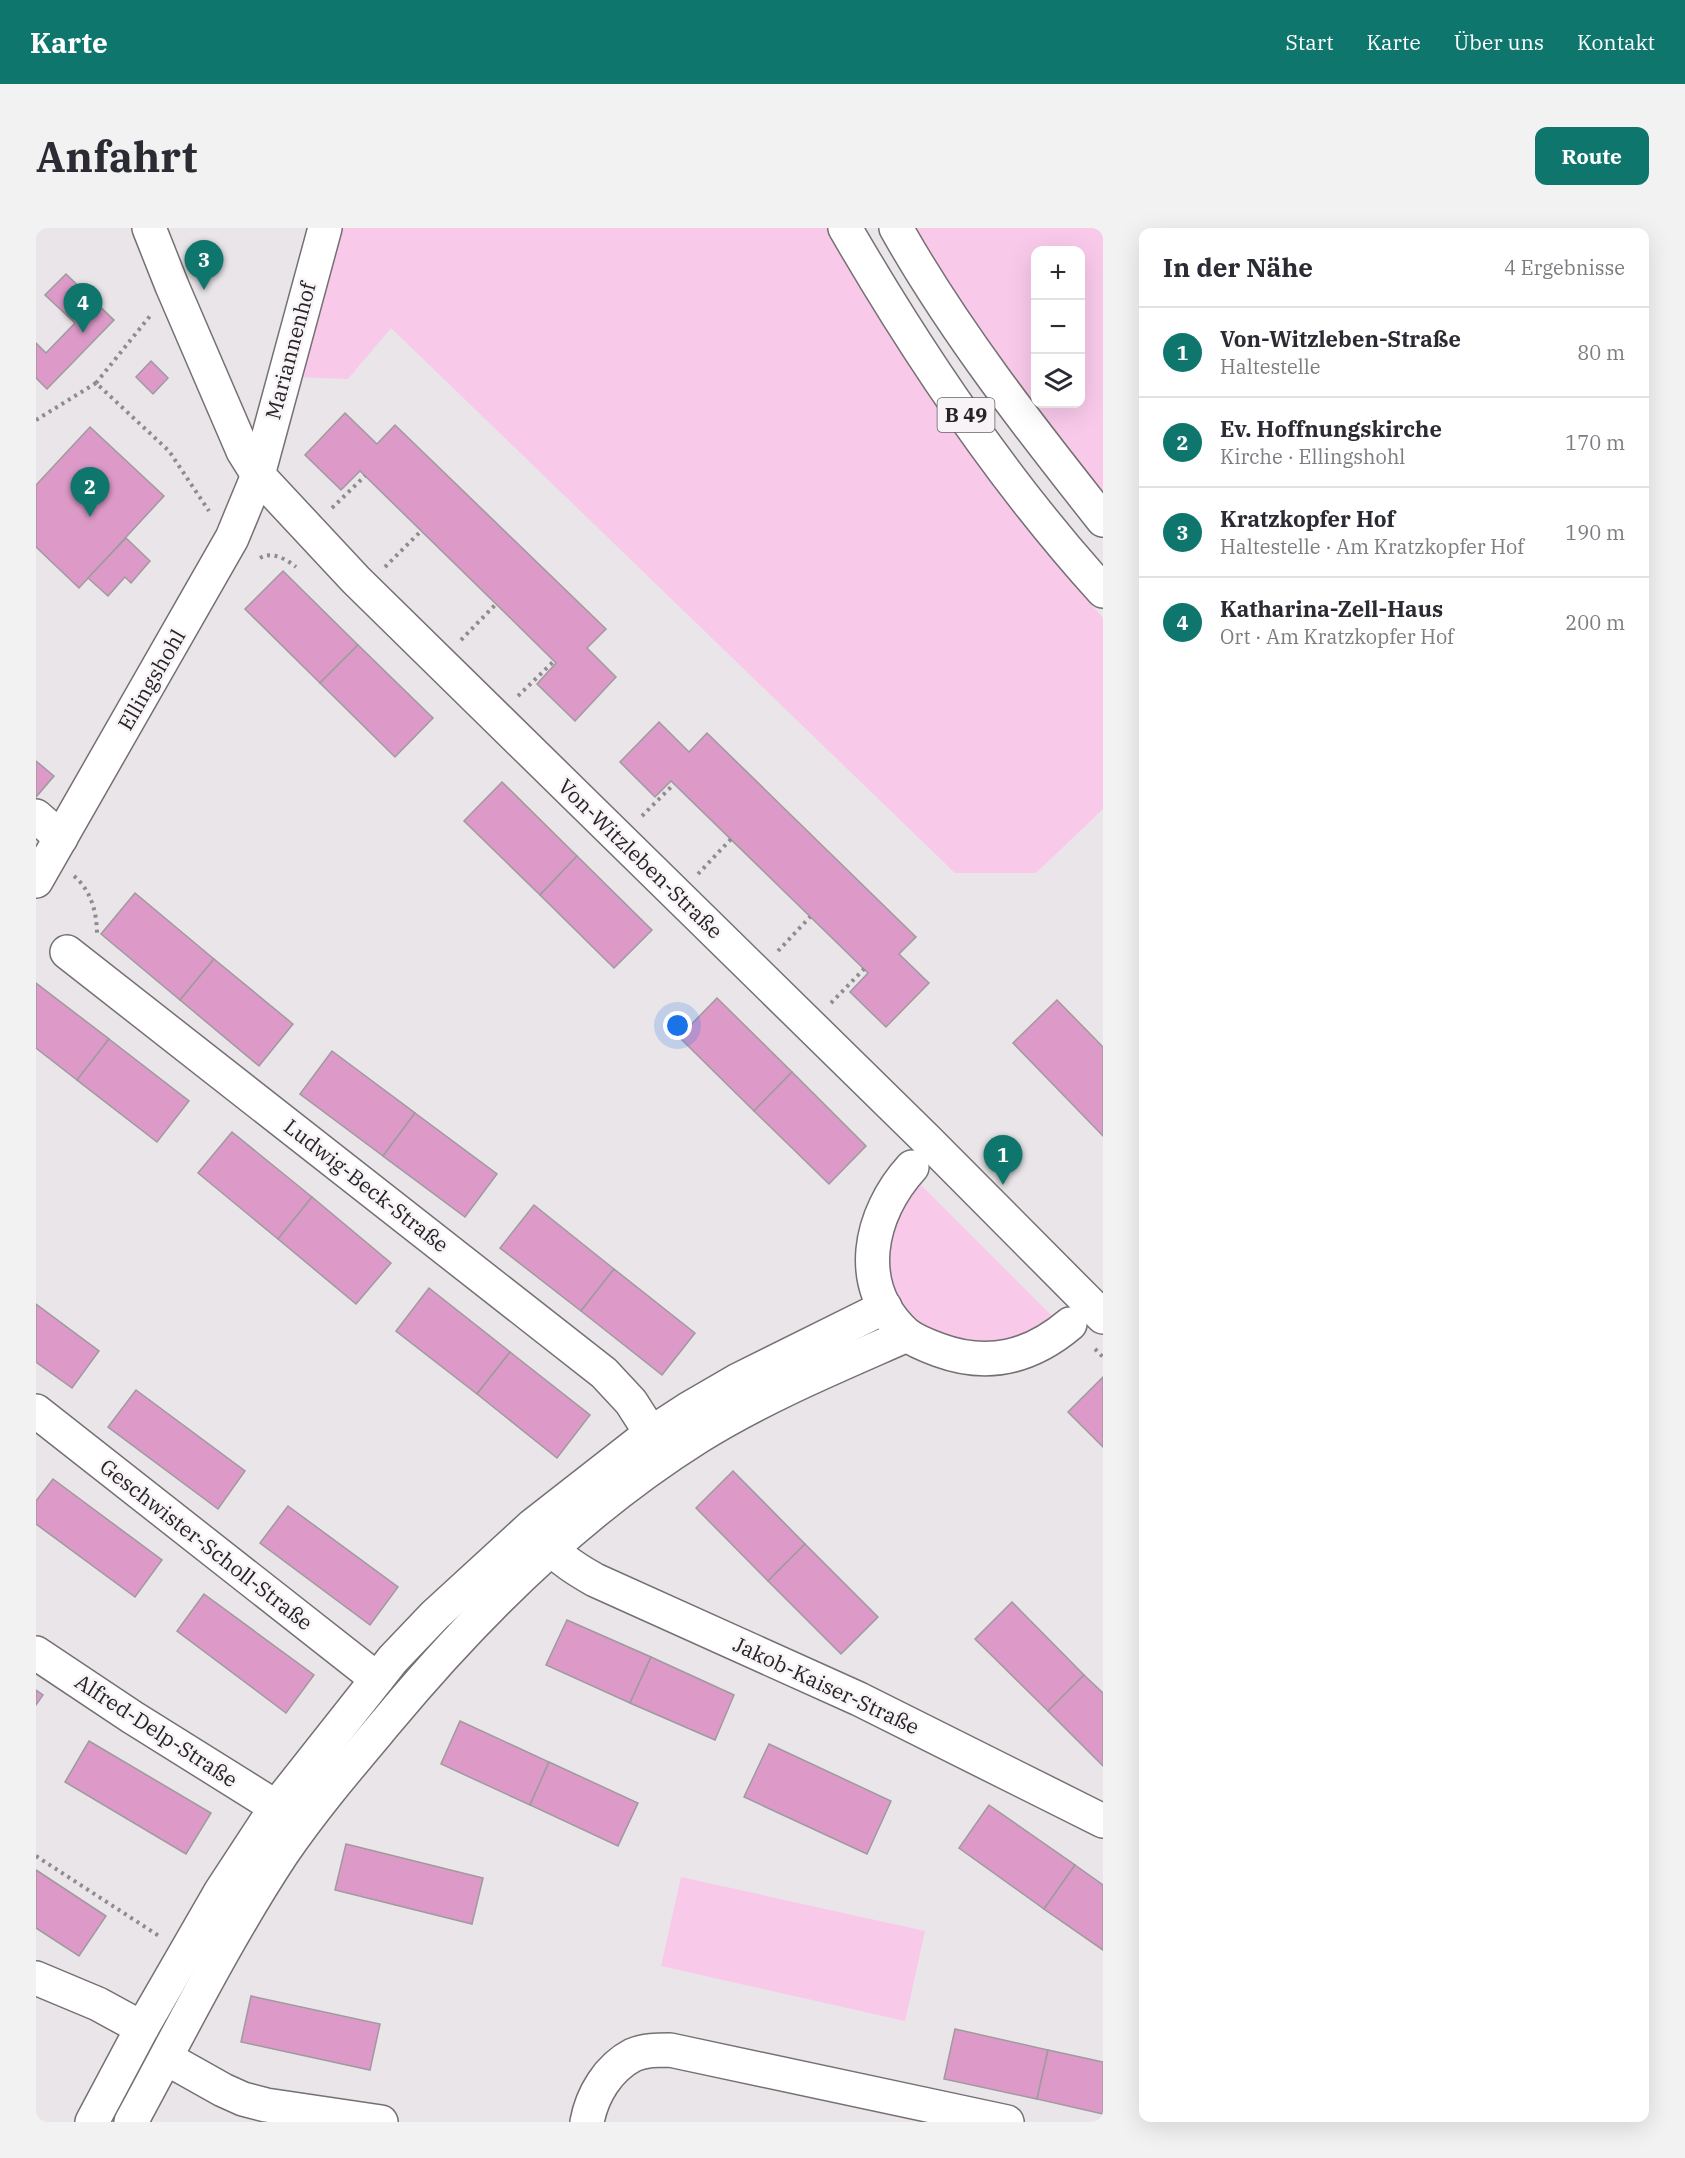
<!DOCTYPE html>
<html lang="de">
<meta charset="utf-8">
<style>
:root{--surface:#fff;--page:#f2f2f3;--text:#2b2b33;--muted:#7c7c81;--line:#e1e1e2;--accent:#0f766e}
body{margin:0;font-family:"IBM Plex Serif",serif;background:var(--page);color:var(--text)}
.controls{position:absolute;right:18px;top:18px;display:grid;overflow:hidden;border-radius:12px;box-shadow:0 6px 24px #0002}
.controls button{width:54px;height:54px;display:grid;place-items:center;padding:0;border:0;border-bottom:2px solid var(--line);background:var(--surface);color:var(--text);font:30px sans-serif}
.you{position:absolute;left:642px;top:798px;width:21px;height:21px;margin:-15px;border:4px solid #fff;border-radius:50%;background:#1a73e8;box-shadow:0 0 0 9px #1a73e833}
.badge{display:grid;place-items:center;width:39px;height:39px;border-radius:50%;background:var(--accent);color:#fff;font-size:20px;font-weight:700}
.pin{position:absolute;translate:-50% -50px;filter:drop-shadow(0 2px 3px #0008)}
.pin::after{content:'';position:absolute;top:32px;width:21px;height:18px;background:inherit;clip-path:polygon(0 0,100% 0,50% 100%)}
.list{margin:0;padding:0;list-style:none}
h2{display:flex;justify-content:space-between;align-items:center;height:78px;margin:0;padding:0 24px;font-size:26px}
h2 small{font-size:20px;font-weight:400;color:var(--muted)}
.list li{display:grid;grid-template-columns:39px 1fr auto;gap:18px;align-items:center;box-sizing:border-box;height:90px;padding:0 24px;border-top:2px solid var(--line)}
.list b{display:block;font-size:22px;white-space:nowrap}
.list p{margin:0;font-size:20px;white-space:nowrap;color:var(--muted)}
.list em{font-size:20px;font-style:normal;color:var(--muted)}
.icon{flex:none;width:33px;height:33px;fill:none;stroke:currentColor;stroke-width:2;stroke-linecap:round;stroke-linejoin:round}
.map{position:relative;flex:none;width:1067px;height:1894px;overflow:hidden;border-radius:12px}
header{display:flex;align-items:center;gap:36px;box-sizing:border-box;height:84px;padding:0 30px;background:var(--accent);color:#fff}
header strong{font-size:28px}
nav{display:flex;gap:33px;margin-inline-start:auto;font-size:21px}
.intro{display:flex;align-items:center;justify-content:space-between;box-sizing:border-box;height:144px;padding:0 36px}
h1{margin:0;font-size:42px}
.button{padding:15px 27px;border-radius:12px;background:var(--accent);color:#fff;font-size:21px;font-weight:700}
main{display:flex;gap:36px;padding:0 36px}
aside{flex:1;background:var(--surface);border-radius:12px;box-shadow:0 6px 24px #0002}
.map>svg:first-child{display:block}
.green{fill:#f9c9ea;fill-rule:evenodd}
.building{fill:#dd9ac9;stroke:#9e9a9d;stroke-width:1.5}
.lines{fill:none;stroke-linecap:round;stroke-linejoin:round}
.minor-casing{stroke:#747073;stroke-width:36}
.highway-casing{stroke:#747073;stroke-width:36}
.path{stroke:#8f8b8e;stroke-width:4;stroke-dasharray:3 4.5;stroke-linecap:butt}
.minor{stroke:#fff;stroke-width:33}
.highway{stroke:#fff;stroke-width:33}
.labels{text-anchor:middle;stroke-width:5;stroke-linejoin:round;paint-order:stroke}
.shield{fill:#f7f3f6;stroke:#656264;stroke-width:1.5}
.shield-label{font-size:20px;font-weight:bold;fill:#262425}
.street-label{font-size:21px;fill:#262425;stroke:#f7f3f6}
</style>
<header>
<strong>Karte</strong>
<nav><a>Start</a><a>Karte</a><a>Über uns</a><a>Kontakt</a></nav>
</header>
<div class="intro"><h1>Anfahrt</h1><a class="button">Route</a></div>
<main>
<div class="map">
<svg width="1067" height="1894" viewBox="0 0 1067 1894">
<rect width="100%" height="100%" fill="#eae5e8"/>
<!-- green -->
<g class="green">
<path d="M302,0H792L861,116L1021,336L1067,390V581L1000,645H919L355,100L312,151L258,149Z"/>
<path d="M868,0H1067V277ZM999,22H1044V176H999Z"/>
<path d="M883,955L1016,1088L1006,1100L955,1118L908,1110L883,1095L864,1074L856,1055L851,1029L855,998L867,973Z"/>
<path d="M645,1649L889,1703L869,1793L625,1738Z"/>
</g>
<!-- building -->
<g class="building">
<path d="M30,46L78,92L11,161L0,150V115L10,125L39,95L9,67Z"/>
<path d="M115,133L132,150L117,166L100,149Z"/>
<path d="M309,185L341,216L359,197L570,401L551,420L580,449L539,493L501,456L520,435L460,376L324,243L305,262L269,227Z"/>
<path d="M54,199L128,268L43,360L0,319V257Z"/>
<path d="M90,310L114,333L95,355L89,349L72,368L52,350Z"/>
<path d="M247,343L322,417L284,455L209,381Z"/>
<path d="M322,417L397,490L359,529L284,455Z"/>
<path d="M623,494L653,524L671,505L880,709L863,726L893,755L850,799L814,764L832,745L635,553L619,569L584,534Z"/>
<path d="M0,533L18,548L0,569Z"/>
<path d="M466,554L541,628L504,667L428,593Z"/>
<path d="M541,628L616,702L578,740L504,667Z"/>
<path d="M99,665L178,731L144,772L65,706Z"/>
<path d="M178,731L257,796L223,838L144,772Z"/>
<path d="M0,755L73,811L41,852L0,820Z"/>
<path d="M681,770L756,844L718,883L643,809Z"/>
<path d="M1021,772L1067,819V908L977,815Z"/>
<path d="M73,811L153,873L121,914L41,852Z"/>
<path d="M296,823L379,885L347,928L264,866Z"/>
<path d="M756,844L830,918L793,956L718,883Z"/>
<path d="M379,885L461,946L429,989L347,928Z"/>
<path d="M196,904L276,969L242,1011L162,945Z"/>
<path d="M276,969L355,1035L320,1076L242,1011Z"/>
<path d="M498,977L578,1041L545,1083L464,1020Z"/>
<path d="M578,1041L659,1105L626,1147L545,1083Z"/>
<path d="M393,1060L474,1124L441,1166L360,1103Z"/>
<path d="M0,1076L63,1123L36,1160L0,1134Z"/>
<path d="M474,1124L554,1187L521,1230L441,1166Z"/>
<path d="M1067,1149V1219L1032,1184Z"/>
<path d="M100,1162L209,1243L182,1281L72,1199Z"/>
<path d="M697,1243L769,1316L732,1353L660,1280Z"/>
<path d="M17,1251L126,1332L99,1369L0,1296V1273Z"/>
<path d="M252,1278L362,1359L334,1397L224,1315Z"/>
<path d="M769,1316L842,1389L805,1426L732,1353Z"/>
<path d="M168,1366L278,1447L250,1485L141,1403Z"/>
<path d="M976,1374L1048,1447L1012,1483L939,1411Z"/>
<path d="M531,1392L615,1429L594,1475L510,1437Z"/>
<path d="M615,1429L698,1467L679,1512L594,1475Z"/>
<path d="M1048,1447L1067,1465V1538L1012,1483Z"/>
<path d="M0,1462L7,1467L0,1477Z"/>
<path d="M424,1493L513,1534L494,1577L405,1536Z"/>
<path d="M53,1513L175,1585L150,1626L29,1554Z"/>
<path d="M733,1516L855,1573L831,1626L708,1569Z"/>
<path d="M513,1534L602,1575L582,1618L494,1577Z"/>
<path d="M953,1577L1039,1637L1008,1681L923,1620Z"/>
<path d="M310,1616L447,1650L436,1696L299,1662Z"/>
<path d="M1039,1637L1067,1657V1722L1008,1681Z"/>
<path d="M0,1642L70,1688L43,1728L0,1700Z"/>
<path d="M215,1768L344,1796L334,1842L205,1814Z"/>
<path d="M919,1801L1012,1822L1001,1871L908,1851Z"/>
<path d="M1012,1822L1067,1834V1886L1001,1871Z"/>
</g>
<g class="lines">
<!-- minor casing -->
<g class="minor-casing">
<g id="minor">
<path d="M113,0L136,58L207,223L222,247L320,352L890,911L1067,1089"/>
<path d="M0,588L25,610"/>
<path d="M0,653L196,310L222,247L289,0"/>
<path d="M31,724L568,1145L595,1174L627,1224"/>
<path d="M876,939C833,986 817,1058 870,1106C879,1113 892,1118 903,1122C952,1140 995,1129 1034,1096"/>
<path d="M0,1183L341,1451"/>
<path d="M501,1305C519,1327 534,1338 559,1352L823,1471L1067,1593"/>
<path d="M0,1425L96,1489L240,1579"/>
<path d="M0,1750L62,1776L106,1800"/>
<path d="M130,1830L187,1862L207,1871L230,1877L345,1894"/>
<path d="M56,1894L106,1800L185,1663L240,1579L357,1431L399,1387L496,1298L615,1205L652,1181L702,1152L849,1079"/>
<path d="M95,1894C144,1804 190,1711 246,1626C278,1579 315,1536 352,1492C441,1385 543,1284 662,1209C728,1168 801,1138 871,1107"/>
<path d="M551,1894C556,1867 572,1840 597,1827C609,1822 621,1822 634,1822L971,1894"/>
</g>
</g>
<!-- highway casing -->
<g class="highway-casing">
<g id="highway">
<path d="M809,0C882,126 969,255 1067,363"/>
<path d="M860,0C918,103 994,200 1067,292"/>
</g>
</g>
<!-- path -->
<g class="path">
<path d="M60,155L114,88"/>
<path d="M0,192L60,155L133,223L173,283"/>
<path d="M296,280L329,248"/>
<path d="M224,330C236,323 250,331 260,339"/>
<path d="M349,339L385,303"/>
<path d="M425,412L460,376"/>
<path d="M482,468L518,433"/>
<path d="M606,588L638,556"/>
<path d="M662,646L695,611"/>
<path d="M38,648C55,662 61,685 61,706"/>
<path d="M742,723L774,689"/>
<path d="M795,775L828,741"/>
<path d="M1059,1121L1067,1129"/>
<path d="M0,1628L123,1708"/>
</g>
<!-- minor -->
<use href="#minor" class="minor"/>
<!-- highway -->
<use href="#highway" class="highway"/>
</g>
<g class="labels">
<!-- shield labels -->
<rect class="shield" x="901.5" y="170" width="57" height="34" rx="4.5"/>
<g class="shield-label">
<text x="930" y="194">B 49</text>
</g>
<!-- street labels -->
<g class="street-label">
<text transform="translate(255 123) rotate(-75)" y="7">Mariannenhof</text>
<text transform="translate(116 452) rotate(-60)" y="7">Ellingshohl</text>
<text transform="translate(604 631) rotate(44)" y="7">Von-Witzleben-Straße</text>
<text transform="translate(330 958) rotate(38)" y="7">Ludwig-Beck-Straße</text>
<text transform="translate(170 1317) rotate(38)" y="7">Geschwister-Scholl-Straße</text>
<text transform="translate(790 1458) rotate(25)" y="7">Jakob-Kaiser-Straße</text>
<text transform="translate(120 1503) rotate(33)" y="7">Alfred-Delp-Straße</text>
</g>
</g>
</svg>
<div class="controls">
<button>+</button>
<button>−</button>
<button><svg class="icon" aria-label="layers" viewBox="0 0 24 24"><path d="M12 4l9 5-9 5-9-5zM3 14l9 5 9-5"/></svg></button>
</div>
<div class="you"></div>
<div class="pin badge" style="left:967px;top:957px">1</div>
<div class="pin badge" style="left:54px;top:289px">2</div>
<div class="pin badge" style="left:168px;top:62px">3</div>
<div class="pin badge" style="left:47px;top:105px">4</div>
</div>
<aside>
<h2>In der Nähe<small>4 Ergebnisse</small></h2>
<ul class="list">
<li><span class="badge">1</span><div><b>Von-Witzleben-Straße</b><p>Haltestelle</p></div><em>80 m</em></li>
<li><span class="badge">2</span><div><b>Ev. Hoffnungskirche</b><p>Kirche · Ellingshohl</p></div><em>170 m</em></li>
<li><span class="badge">3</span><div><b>Kratzkopfer Hof</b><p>Haltestelle · Am Kratzkopfer Hof</p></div><em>190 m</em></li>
<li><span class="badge">4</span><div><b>Katharina-Zell-Haus</b><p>Ort · Am Kratzkopfer Hof</p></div><em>200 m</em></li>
</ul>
</aside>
</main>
